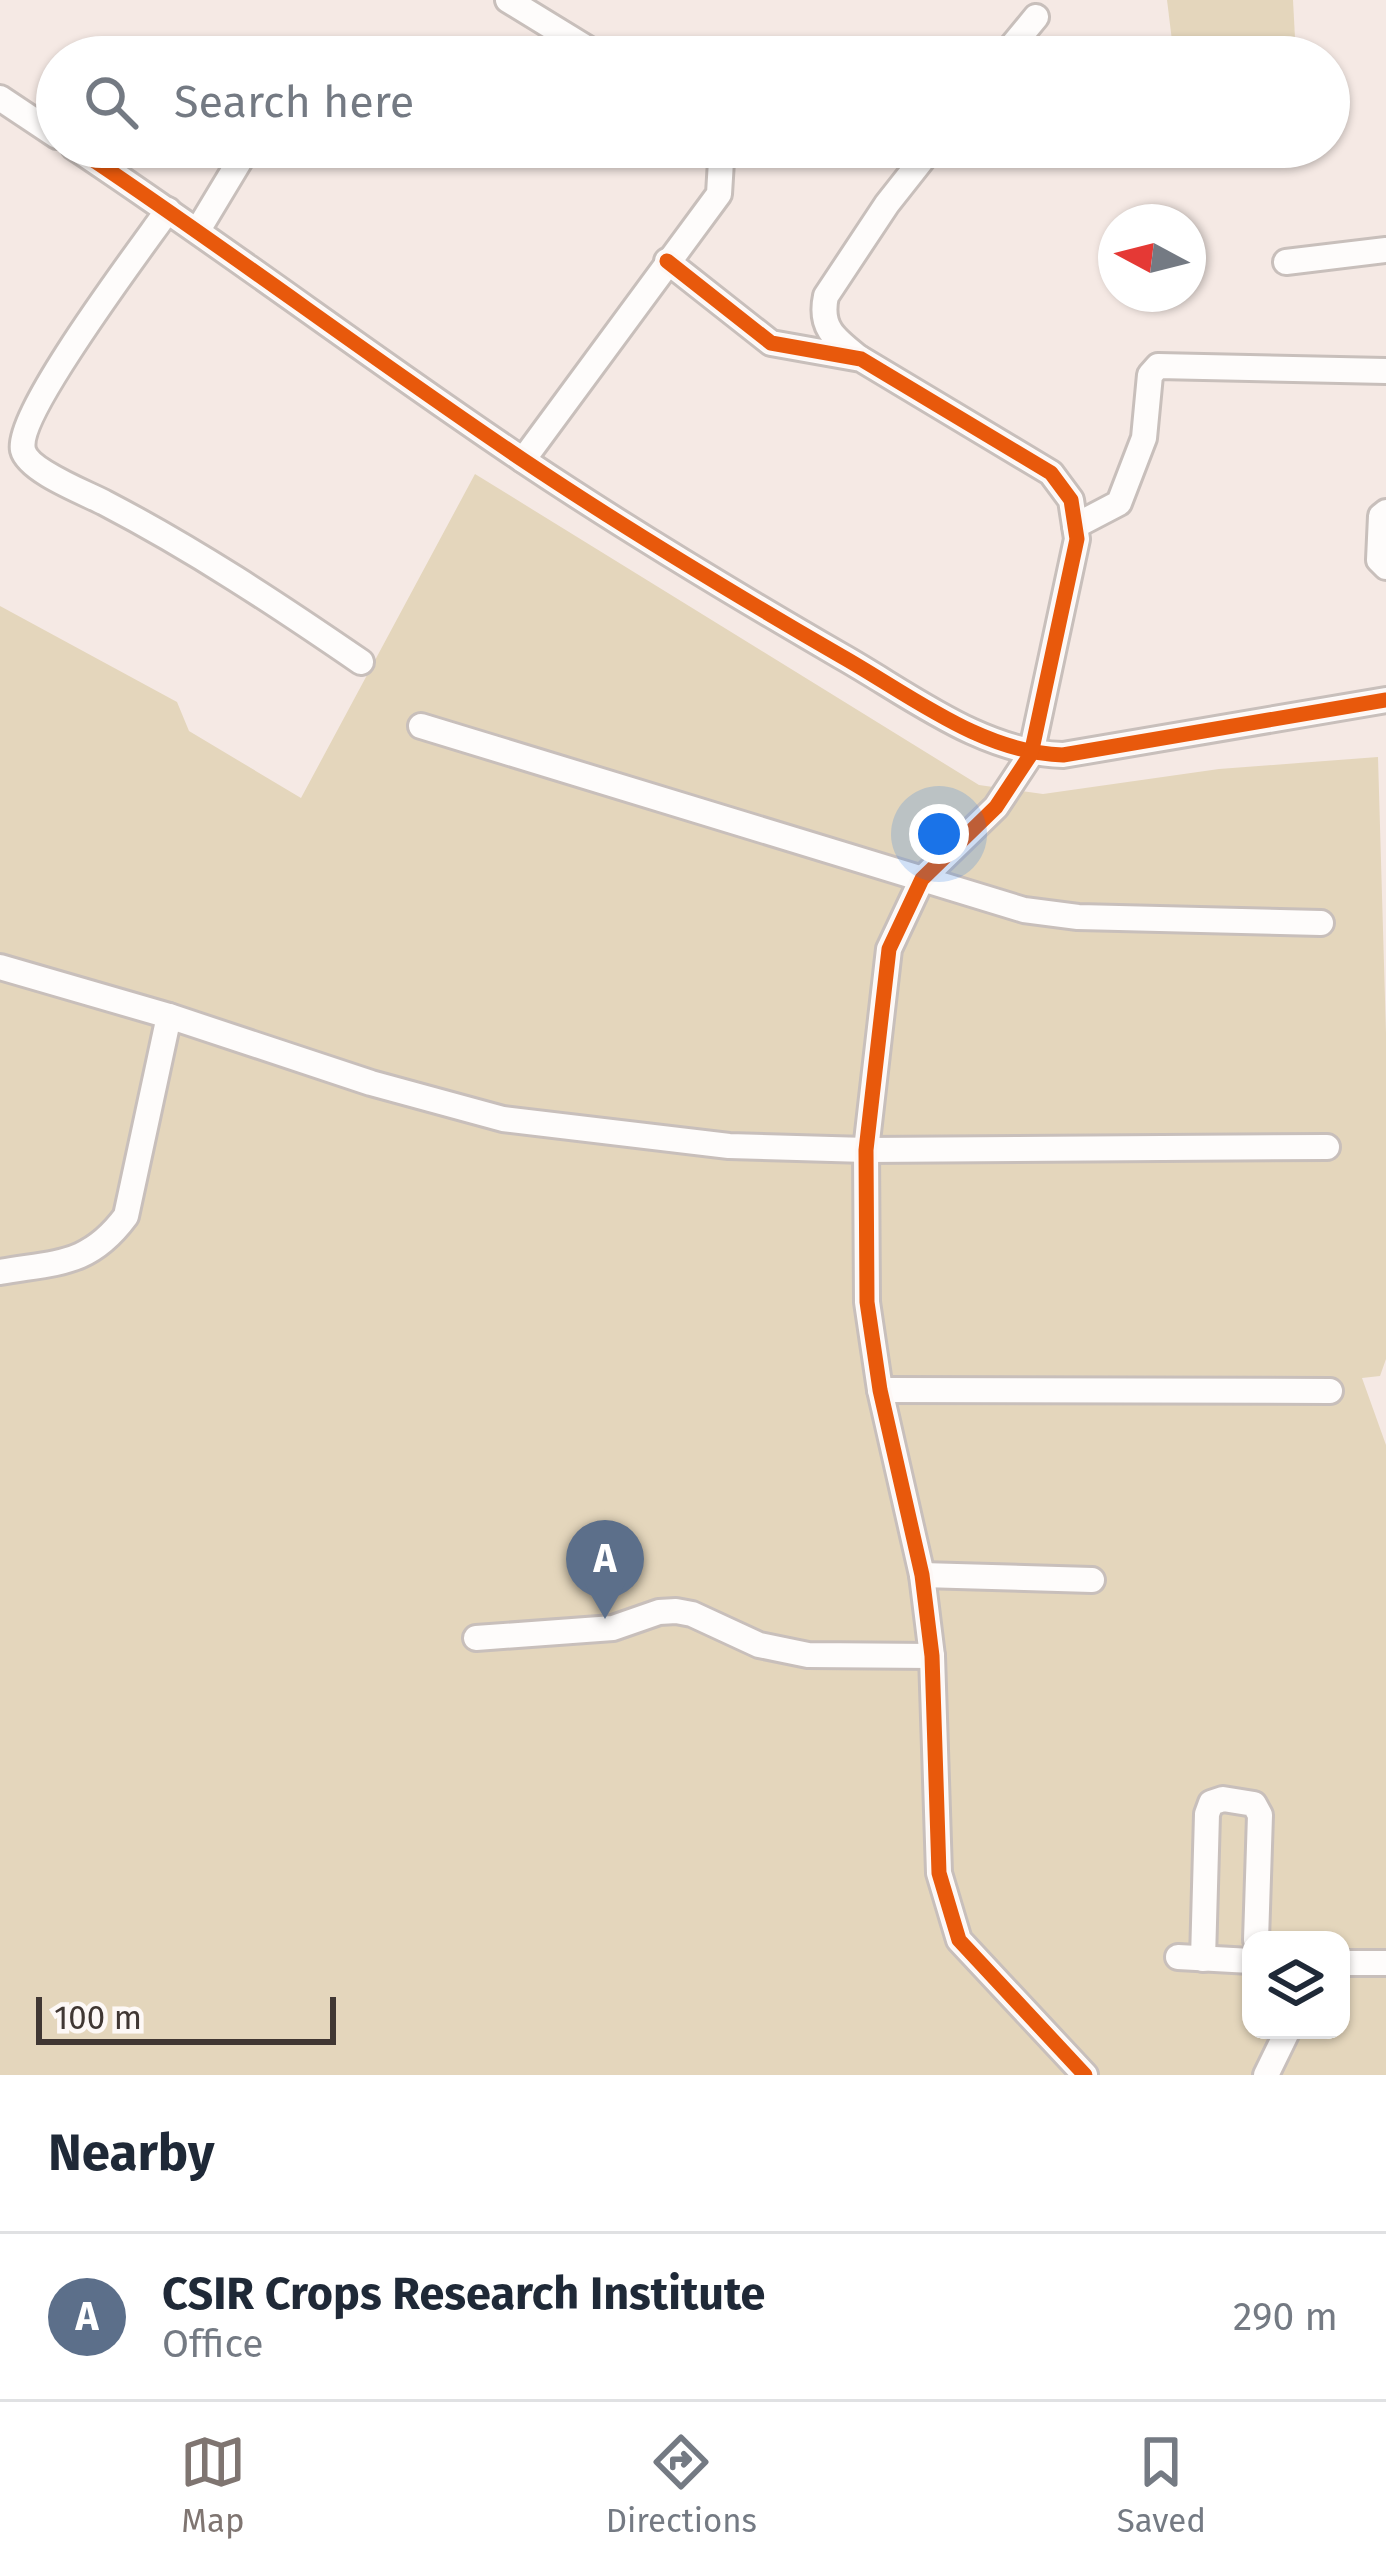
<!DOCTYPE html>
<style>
:root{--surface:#fff;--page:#f2f2f3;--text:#1f2937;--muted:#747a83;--line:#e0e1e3;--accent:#7f7571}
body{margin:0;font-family:"Fira Sans",sans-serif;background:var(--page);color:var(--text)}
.controls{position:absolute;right:36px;bottom:36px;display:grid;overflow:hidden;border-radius:24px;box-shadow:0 3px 9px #0004}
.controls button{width:108px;height:108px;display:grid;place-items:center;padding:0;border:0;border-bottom:3px solid var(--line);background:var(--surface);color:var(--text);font:60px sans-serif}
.compass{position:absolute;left:1098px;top:204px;width:108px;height:108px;border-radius:50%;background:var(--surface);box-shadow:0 3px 9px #0004;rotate:277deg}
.scale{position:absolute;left:36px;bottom:30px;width:300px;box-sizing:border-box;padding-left:12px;border:6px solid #403733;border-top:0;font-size:33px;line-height:42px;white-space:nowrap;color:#403733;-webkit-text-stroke:9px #fdf8f6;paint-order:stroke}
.you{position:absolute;left:939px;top:834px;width:42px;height:42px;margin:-30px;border:9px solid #fff;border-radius:50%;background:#1a73e8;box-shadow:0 0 0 18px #1a73e833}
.badge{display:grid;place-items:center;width:78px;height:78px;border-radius:50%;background:var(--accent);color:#fff;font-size:39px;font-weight:700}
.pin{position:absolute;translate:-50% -99px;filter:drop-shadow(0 3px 6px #0008)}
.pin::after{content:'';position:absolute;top:63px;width:42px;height:36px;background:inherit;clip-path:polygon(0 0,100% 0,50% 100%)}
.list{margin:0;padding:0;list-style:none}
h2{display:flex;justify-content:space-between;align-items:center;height:156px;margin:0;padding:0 48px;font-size:51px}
h2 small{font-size:39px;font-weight:400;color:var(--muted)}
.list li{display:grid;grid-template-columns:78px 1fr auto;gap:36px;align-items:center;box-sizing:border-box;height:168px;padding:0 48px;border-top:3px solid var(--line)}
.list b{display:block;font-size:45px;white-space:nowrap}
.list p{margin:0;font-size:39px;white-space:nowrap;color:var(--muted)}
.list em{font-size:39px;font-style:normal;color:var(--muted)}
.icon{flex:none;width:66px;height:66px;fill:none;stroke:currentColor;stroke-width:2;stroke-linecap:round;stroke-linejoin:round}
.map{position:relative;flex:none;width:1386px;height:2075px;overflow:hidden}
.search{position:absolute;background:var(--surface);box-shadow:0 3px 9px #0004;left:36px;right:36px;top:36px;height:132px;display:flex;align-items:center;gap:30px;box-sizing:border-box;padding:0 42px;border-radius:66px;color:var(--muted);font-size:45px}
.sheet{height:324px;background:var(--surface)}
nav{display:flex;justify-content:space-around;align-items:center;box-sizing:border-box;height:168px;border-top:3px solid var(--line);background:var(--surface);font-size:33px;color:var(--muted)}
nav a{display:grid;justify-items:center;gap:6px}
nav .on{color:var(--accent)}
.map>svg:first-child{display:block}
.green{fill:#e4d6bc;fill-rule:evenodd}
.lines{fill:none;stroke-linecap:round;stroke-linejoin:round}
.minor-casing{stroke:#c8bfbb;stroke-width:30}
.minor{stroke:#fefcfb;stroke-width:24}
.cycleway-casing{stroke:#fdf8f6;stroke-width:22}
.cycleway{stroke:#e8590c;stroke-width:15}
</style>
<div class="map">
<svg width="1386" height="2075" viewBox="0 0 1386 2075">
<rect width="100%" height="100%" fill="#f5e9e4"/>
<!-- green -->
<g class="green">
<path d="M1167,0H1293L1296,57H1174Z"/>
<path d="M475,474L979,785L1043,794L1219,769L1378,757L1386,1033V1359L1380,1376L1362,1378L1386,1445V2075H0V606L177,702L189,731L301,798ZM1251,1940H1341V2030H1251Z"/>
</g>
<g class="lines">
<!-- minor casing -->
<g class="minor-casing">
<g id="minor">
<path d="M508,0L601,57"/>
<path d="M264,55L266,57"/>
<path d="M1003,57L1036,17"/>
<path d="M0,98L57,136"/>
<path d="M74,147C226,248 371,358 523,460C626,529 734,594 841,656C910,695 982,753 1063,755L1386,700"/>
<path d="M168,210C142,247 15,414 23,450C28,471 86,493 105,503C195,550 278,605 361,662"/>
<path d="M198,230L248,147"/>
<path d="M667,261L771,343L861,359L1051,473L1071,500L1077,539L1031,754L996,807L922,879L889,949L866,1150L867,1302L880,1390L922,1575L932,1656L939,1873L959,1940L1085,2075"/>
<path d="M1286,262L1386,250"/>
<path d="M859,358C835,339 819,328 826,296L887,204L932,147"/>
<path d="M523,460L719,194L721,161L716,147"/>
<path d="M1386,512L1381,516L1379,560L1386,567"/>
<path d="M1075,526L1119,503L1144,438L1150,375L1158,366L1386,371"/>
<path d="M421,726L1024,910L1078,917L1321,923"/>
<path d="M0,967L169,1016L371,1083L503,1119L729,1146L866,1150L1327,1147"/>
<path d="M0,1272C57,1262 89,1266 126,1216L169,1016"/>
<path d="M880,1390L1330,1391"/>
<path d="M922,1575L1092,1580"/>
<path d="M476,1638L613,1628L659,1612L676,1611L692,1614L759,1645L808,1655L932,1656"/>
<path d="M1178,1957L1251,1961"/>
<path d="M1203,1959L1207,1814L1211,1803L1223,1799L1254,1804L1260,1815L1256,1940"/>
<path d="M1341,1963H1386"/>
<path d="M1266,2075L1288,2030"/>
</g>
</g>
<!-- minor -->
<use href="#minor" class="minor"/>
<!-- cycleway casing -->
<g class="cycleway-casing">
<g id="cycleway">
<path d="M74,147C226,248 371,358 523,460C626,529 734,594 841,656C910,695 982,753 1063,755L1386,700"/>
<path d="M667,261L771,343L861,359L1051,473L1071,500L1077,539L1031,754L996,807L922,879L889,949L866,1150L867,1302L880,1390L922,1575L932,1656L939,1873L959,1940L1085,2075"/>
</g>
</g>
<!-- cycleway -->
<use href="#cycleway" class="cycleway"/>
</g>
</svg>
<div class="controls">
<button><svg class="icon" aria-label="layers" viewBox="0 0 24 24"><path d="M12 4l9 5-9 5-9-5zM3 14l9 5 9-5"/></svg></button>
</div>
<svg class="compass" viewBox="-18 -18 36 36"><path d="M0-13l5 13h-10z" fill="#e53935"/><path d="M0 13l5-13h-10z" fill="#747a83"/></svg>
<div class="scale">100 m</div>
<div class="you"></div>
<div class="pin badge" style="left:605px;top:1619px;background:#5c6f8a">A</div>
<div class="search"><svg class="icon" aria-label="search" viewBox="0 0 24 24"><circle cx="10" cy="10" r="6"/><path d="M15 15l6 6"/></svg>Search here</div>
</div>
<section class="sheet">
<h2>Nearby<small></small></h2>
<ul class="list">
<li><span class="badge" style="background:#5c6f8a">A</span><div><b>CSIR Crops Research Institute</b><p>Office</p></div><em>290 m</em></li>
</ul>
</section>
<nav>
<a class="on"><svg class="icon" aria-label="map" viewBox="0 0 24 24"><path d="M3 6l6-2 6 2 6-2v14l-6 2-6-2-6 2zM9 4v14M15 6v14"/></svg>Map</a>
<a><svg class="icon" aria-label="directions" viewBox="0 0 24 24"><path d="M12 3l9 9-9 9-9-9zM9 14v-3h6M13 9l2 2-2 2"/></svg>Directions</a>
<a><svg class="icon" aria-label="saved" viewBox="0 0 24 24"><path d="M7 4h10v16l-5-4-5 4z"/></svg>Saved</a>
</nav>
